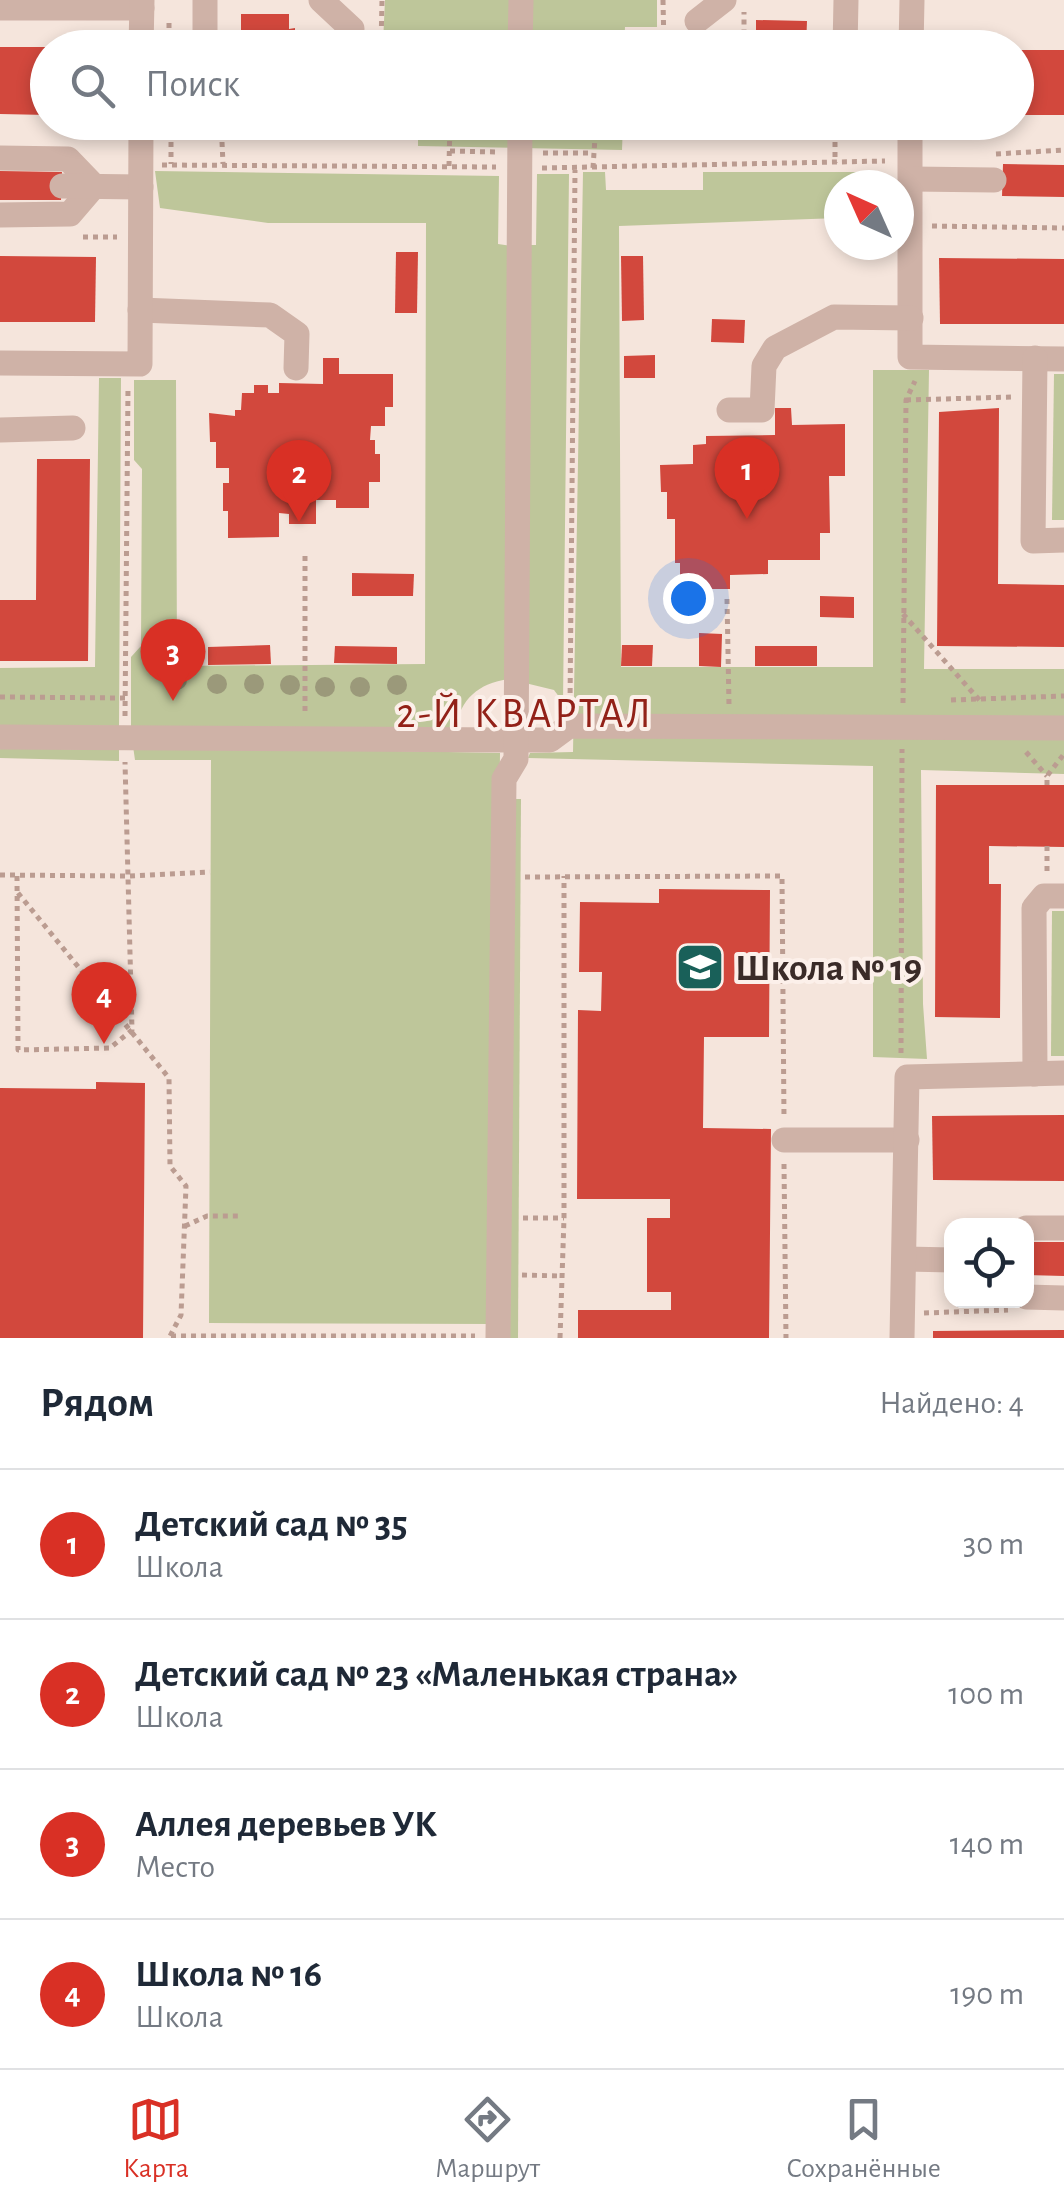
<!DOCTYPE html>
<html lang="ru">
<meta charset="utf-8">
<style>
:root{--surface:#fff;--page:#f2f2f3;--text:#1f2937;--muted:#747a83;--line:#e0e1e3;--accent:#d93025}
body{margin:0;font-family:"Alegreya Sans",sans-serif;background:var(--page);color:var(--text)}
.controls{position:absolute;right:30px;bottom:30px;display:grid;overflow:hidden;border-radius:20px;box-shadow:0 5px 15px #0003}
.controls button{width:90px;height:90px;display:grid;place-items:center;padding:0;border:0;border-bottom:2px solid var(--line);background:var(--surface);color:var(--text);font:50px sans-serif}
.compass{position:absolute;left:824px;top:170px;width:90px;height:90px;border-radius:50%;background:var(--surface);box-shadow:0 5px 15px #0003;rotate:315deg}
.you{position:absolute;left:688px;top:598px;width:35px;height:35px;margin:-25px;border:8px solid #fff;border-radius:50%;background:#1a73e8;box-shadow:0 0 0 15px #1a73e833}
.badge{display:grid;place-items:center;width:65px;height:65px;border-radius:50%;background:var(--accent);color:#fff;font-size:32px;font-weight:700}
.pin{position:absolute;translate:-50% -82px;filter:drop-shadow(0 2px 5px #0008)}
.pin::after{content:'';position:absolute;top:52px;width:35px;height:30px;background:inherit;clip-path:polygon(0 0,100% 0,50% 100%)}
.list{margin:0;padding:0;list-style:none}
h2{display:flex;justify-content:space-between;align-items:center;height:130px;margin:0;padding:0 40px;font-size:42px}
h2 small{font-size:32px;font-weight:400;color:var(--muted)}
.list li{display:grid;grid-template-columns:65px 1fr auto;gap:30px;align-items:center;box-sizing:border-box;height:150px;padding:0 40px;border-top:2px solid var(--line)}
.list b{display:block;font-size:38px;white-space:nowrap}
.list p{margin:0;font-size:32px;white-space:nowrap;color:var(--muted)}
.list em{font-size:32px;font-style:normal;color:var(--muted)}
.icon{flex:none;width:55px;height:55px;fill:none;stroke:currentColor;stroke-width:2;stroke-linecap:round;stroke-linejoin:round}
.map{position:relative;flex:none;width:1064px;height:1338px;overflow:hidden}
.search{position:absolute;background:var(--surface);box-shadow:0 5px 15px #0003;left:30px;right:30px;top:30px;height:110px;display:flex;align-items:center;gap:25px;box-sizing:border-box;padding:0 35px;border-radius:55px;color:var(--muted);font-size:38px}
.sheet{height:730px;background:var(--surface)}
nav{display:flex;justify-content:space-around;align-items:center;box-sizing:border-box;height:140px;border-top:2px solid var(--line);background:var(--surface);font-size:28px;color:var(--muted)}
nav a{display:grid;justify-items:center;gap:5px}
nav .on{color:var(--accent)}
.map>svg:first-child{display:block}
.green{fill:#bec69a}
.building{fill:#d2483d}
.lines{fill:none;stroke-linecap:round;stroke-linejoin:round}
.path{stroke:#bb9c91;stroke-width:5;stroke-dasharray:5 5;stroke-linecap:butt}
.minor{stroke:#cfb2a7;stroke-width:25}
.tree{fill:#9b997a}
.labels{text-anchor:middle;stroke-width:8;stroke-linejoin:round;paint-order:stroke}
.poi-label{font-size:38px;font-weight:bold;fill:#3a2b28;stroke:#fcf0ea;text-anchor:start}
.quarter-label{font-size:42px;letter-spacing:2.5px;fill:#922118;stroke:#fcf0ea}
</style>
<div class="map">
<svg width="1064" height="1338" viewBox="0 0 1064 1338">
<rect width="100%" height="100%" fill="#f5e5dc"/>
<!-- green -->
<g class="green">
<path d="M385,0H657V27H625L624,47L393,48L383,43Z"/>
<path d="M418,123H623L622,150L418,146Z"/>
<path d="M155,171L499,176L498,244L511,246L509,679C477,684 462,698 454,730L131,726V657L141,646L142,469L134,460V380H176L177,666L425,664L426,223H268L160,208Z"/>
<path d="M583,172H605L606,190H703V172H873V185H839V218L619,226L621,667H873V370H929L924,669H1064V774L921,770L923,1004L927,1059L873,1057V766L528,758L530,753L573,752Z"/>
<path d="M537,174H569L563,702L554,690L521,682L525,245H536Z"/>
<path d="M1054,374H1064V520H1052Z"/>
<path d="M99,378H121L119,726L0,725V668L95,667Z"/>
<path d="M133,746L500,753L494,1324L209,1323L211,760H135Z"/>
<path d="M0,748L119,750V761L0,758Z"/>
<path d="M512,799H521L518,1338H506Z"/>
<path d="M1052,911H1064V1056H1051Z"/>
</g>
<!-- building -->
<g class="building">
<path d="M241,14H289V29L295,28V48H241Z"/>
<path d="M756,20L807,21L806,48H756Z"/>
<path d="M0,47H48V115L0,114Z"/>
<rect x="1016" y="50" width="48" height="65"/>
<path d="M1003,164L1064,165V197L1002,196Z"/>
<path d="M0,171L62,172L61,200H0Z"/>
<path d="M396,252H418L417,313H395Z"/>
<path d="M0,256L96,257L95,322H0Z"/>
<path d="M621,256H643L644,320L622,321Z"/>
<path d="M939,258L1064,259V324H940Z"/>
<path d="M712,319L745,320L744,343L711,342Z"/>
<path d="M655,355V378H624V356Z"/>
<path d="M323,358H339V374H393V407H385V426H371L370,440H375V454H380V482H369V508H336V500H316V524H289V514L279,513V537L228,538V511H223V483H229V468H216V442H210L209,413L235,416V410H241L242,393H254V385H268V393H279V383L323,384Z"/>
<path d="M775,408H791L792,425L845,424V476H829L830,533H820V560H768V574L730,575V589H680V563H675V519H667V492H661L660,465L693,464V445L706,444V436L775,435Z"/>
<path d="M999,408L998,584L1064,585V647L937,646L939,412Z"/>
<path d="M37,459H90L88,661H0V600H36Z"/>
<path d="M352,573L414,574L413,596H352Z"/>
<path d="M820,596L854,597V618L820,617Z"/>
<path d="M699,633L722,634L721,667L699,666Z"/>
<path d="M270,645L271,664L208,665V647Z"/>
<path d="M622,645H653L652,666H621Z"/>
<path d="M335,646L397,647V664L334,663Z"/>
<rect x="755" y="646" width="62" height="20"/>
<path d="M936,785H1064V847L989,846V884H1001L1000,1018L935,1017Z"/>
<path d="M659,889L770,890L769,1037H704L703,1128L771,1129L769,1338H578V1310H671V1292H647V1218H670V1199H577L578,1010L601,1011L602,972H579L580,902L659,903Z"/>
<path d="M96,1082L145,1083L143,1338H0V1088L96,1089Z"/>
<path d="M1064,1115V1181L933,1180L932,1116Z"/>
<path d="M1026,1242H1064V1276L1026,1275Z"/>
<path d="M1064,1330V1338H933V1331Z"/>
</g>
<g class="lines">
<!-- path -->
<g class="path">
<path d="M663,0L664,47"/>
<path d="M169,23V48"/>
<path d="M317,34L328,46H336"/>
<path d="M367,46H496"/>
<path d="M381,46L382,0"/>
<path d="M542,46L722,48"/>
<path d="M729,48L744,34V12"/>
<path d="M171,122V164"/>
<path d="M835,122V163"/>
<path d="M222,142L223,164"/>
<path d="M450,151L497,152"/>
<path d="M543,153H593"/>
<path d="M996,154L1064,150"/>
<path d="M162,165L496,167"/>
<path d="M449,166L450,122"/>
<path d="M542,168L885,161"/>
<path d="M593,168L596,122"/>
<path d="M932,226L1064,228"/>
<path d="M83,237H117"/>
<path d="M906,400L1013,397"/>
<path d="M305,556V716"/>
<path d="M727,599L729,705"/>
<path d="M903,614L982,703"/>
<path d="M0,697L125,698"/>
<path d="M951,700L1064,696"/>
<path d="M570,703L575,170"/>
<path d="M903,703L906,400L915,381"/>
<path d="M125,716L128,387"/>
<path d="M1026,752L1047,776"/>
<path d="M1047,785V776L1064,754"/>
<path d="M1047,846V875"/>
<path d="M0,875L128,876L210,872"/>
<path d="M17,876L18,1050L110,1048L132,1030L125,762"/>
<path d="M525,877L782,876L784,1118"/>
<path d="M18,893L169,1078L170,1166L186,1186L181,1315L169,1338"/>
<path d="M901,1053L902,749"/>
<path d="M784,1164L786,1338"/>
<path d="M523,1218H564"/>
<path d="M185,1226L207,1216H239"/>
<path d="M522,1275L562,1276"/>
<path d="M924,1313L1008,1310"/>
<path d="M171,1336H475"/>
<path d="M560,1338L564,1218V876"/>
</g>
<!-- minor -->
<g class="minor">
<path d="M321,0L352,29"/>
<path d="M0,8H142"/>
<path d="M697,21L724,0"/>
<path d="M141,48L142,0"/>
<path d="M205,48V0"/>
<path d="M520,48L521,0"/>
<path d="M845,48L846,0"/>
<path d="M911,48L912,0"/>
<path d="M910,122V357L1064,359"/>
<path d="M204,126V122"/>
<path d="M0,158L68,159L94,186L70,214L0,215"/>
<path d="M912,179L994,180"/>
<path d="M62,186L141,187"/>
<path d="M140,310L270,315L297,334L296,368"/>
<path d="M1035,358L1033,541L1064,540"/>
<path d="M0,363L140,364L141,122"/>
<path d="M729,410H762L764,366L775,348L834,317L911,318"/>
<path d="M0,430L73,428"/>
<path d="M0,737L516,740H550L569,726L1064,728"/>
<path d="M1035,1074L1034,908L1044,896H1064"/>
<path d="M784,1140H907"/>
<path d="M1026,1228H1064"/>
<path d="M906,1259L952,1260"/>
<path d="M1026,1297L1064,1298"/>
<path d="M498,1338L504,779L516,759L520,122"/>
<path d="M902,1338L907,1077L1064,1073"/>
</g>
</g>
<!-- trees -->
<g class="tree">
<circle cx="177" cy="680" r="10"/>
<circle cx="217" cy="684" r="10"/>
<circle cx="254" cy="684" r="10"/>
<circle cx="290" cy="685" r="10"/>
<circle cx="397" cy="685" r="10"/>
<circle cx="325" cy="687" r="10"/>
<circle cx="360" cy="687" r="10"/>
</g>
<!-- icons -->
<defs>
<g id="school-square" transform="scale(2.5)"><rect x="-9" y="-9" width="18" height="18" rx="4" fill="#196059" stroke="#fcf0ea"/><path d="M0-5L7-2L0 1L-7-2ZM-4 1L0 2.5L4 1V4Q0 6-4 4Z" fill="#fff"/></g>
</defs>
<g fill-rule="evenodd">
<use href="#school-square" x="700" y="967"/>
</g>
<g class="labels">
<!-- poi labels -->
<g class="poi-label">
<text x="735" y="980">Школа № 19</text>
</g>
<!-- quarter labels -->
<g class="quarter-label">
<text x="525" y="727">2-Й КВАРТАЛ</text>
</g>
</g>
</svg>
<div class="controls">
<button><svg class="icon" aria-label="locate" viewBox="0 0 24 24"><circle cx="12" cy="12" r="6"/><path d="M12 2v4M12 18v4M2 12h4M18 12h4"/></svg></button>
</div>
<svg class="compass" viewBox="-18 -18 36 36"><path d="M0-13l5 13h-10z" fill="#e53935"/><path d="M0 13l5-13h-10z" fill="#747a83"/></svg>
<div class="you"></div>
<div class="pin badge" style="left:747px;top:519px">1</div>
<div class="pin badge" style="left:299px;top:522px">2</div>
<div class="pin badge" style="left:173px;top:701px">3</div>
<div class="pin badge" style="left:104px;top:1044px">4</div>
<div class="search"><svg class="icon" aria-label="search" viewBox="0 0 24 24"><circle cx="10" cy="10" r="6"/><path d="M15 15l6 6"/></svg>Поиск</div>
</div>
<section class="sheet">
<h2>Рядом<small>Найдено: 4</small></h2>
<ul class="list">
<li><span class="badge">1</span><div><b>Детский сад № 35</b><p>Школа</p></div><em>30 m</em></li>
<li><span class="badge">2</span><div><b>Детский сад № 23 «Маленькая страна»</b><p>Школа</p></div><em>100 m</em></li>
<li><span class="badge">3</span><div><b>Аллея деревьев УК</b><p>Место</p></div><em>140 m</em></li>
<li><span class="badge">4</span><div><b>Школа № 16</b><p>Школа</p></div><em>190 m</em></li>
</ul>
</section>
<nav>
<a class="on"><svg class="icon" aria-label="map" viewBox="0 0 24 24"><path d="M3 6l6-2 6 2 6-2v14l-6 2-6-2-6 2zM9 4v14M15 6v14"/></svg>Карта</a>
<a><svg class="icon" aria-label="directions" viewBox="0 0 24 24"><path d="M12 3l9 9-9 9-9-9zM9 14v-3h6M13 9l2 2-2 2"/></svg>Маршрут</a>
<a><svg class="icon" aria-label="saved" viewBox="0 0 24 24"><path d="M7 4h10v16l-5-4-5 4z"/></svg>Сохранённые</a>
</nav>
